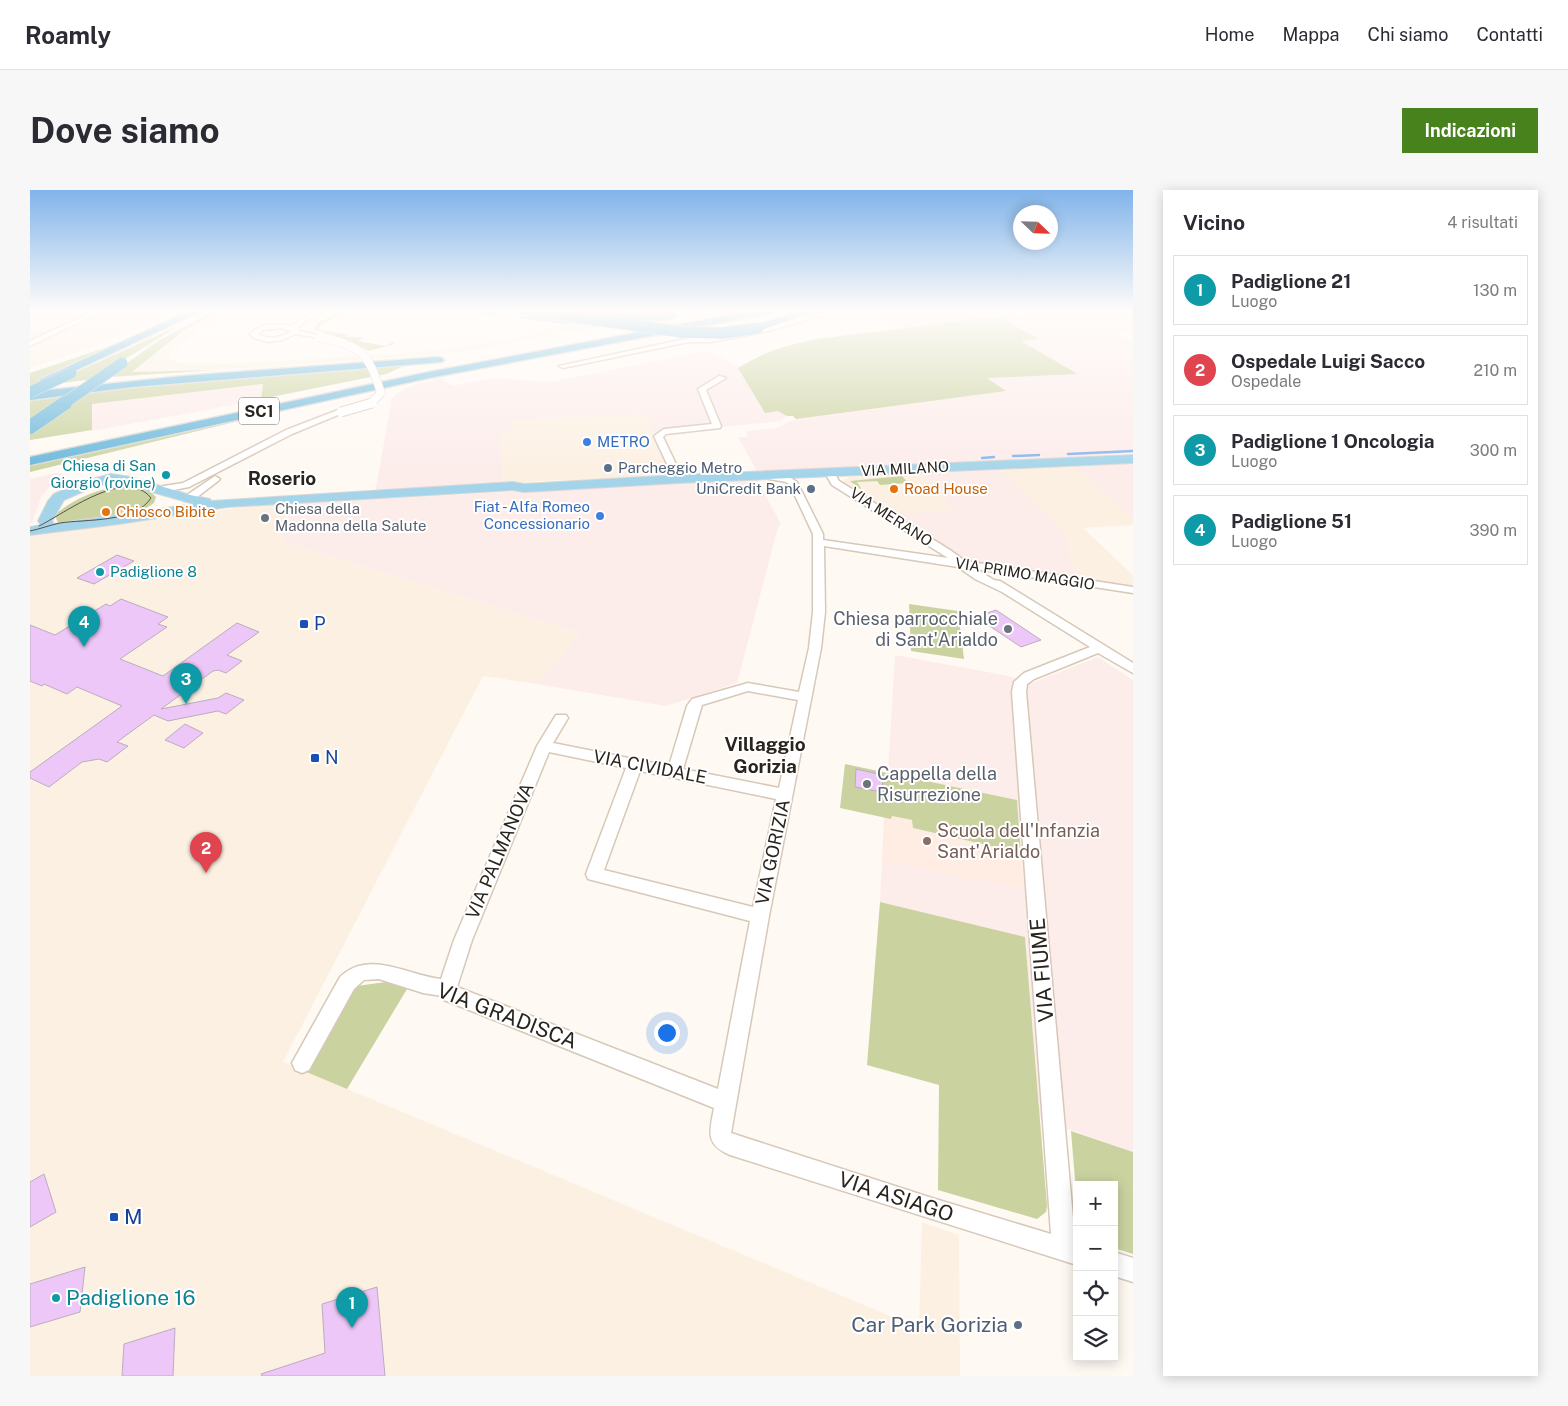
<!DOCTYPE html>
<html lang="it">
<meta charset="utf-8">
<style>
:root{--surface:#fff;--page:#f7f7f7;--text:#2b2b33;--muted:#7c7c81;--line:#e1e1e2;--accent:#47821d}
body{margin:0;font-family:"Public Sans",sans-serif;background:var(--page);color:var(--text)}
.controls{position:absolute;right:15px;bottom:15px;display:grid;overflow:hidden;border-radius:0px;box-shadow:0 2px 12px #0003}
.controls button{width:45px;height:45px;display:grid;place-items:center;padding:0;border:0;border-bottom:1px solid var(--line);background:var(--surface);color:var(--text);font:25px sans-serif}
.compass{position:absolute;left:983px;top:15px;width:45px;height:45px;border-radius:50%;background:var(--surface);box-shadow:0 2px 12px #0003;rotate:113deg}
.you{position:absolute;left:636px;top:842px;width:18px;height:18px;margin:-12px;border:4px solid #fff;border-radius:50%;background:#1a73e8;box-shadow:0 0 0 8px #1a73e833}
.badge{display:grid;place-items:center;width:32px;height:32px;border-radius:50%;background:var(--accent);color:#fff;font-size:16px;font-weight:700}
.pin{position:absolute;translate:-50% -41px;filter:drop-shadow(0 1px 2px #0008)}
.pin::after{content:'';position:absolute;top:26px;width:18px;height:15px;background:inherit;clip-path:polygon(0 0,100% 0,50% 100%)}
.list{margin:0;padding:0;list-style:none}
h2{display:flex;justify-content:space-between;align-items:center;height:65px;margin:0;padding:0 20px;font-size:21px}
h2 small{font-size:16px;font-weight:400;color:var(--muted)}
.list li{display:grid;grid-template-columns:32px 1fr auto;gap:15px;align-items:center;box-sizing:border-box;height:70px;margin:0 10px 10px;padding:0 10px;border:1px solid var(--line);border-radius:0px}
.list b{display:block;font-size:19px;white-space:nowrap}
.list p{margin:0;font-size:16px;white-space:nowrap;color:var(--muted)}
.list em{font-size:16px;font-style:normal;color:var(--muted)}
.icon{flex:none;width:28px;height:28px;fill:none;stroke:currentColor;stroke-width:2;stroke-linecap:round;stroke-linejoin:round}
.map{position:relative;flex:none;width:1103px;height:1186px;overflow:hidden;border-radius:0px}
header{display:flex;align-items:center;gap:30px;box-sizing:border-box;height:70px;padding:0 25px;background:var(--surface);border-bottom:1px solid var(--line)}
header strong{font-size:24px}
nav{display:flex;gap:28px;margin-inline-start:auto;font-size:18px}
.intro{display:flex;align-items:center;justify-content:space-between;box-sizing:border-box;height:120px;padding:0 30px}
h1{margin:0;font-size:35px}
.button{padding:12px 22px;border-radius:0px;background:var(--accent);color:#fff;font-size:18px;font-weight:700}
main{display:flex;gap:30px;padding:0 30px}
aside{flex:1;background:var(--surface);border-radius:0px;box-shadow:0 2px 12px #0003}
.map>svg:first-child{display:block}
.built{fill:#fcf0e2}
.industrial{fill:#fcecea}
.education{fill:#ffece3}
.green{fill:#cad3a0}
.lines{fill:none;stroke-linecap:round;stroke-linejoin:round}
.stream-far1{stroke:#87b3ed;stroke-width:2}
.stream{stroke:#87b3ed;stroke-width:2.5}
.building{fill:#edc7f8;stroke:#baadbe}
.minor-casing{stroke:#d7c8b8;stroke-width:3}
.major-casing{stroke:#d9d8d6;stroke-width:2}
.highway-casing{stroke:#d9d8d6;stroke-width:3}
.minor{fill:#fff;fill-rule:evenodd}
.major{fill:#a4d4e9;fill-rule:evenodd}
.highway{fill:#68b7db;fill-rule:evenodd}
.tram{stroke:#57514b;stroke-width:1}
.minor-bridge-far1-casing{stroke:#d7c8b8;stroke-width:9;stroke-linecap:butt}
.minor-bridge-casing{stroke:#d7c8b8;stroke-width:11;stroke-linecap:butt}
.highway-bridge-far1-casing{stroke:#d9d8d6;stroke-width:12;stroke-linecap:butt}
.highway-bridge-casing{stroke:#d9d8d6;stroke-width:15;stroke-linecap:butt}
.minor-bridge-far1{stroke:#fff;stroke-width:8}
.minor-bridge{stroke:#fff;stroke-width:9}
.highway-bridge-far1{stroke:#68b7db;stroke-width:11}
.highway-bridge{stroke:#68b7db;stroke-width:14}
.shop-dot{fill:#3f7fe0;stroke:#fff;stroke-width:2}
.service-dot{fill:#5c6f8a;stroke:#fff;stroke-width:2}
.culture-dot{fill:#0f9aa8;stroke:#fff;stroke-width:2}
.food-dot{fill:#e8710a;stroke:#fff;stroke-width:2}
.worship-dot{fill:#6b7280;stroke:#fff;stroke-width:2}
.transit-dot{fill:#1a4fb4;stroke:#fff;stroke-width:2}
.education-dot{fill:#8d6e63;stroke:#fff;stroke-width:2}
.labels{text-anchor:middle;stroke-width:4;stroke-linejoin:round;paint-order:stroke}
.far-shop-label{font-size:15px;fill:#366cbe;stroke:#fff;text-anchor:start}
.far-culture-label{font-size:15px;fill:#0d838f;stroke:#fff;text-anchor:end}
.far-service-label{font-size:15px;fill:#4e5e75;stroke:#fff;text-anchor:start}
.far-street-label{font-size:15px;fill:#2a241e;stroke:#fff}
.far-food-label{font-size:15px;fill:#c56008;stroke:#fff;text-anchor:start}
.far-worship-label{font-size:15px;fill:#5b616d;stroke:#fff;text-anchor:start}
.shield{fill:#fff;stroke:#6a6662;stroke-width:1}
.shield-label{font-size:16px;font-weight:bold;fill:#2a241e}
.worship-label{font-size:18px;fill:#5b616d;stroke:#fff;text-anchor:end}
.transit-label{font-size:18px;fill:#164399;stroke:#fff;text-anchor:start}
.street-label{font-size:18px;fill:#2a241e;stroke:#fff}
.education-label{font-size:18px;fill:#785e54;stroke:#fff;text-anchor:start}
.far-district-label{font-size:19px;font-weight:bold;fill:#2a241e;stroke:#fff}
.neighbourhood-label{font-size:19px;font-weight:bold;fill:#2a241e;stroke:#fff}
.near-street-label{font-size:21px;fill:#2a241e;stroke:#fff}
.near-transit-label{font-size:21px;fill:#164399;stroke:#fff;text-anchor:start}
.near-culture-label{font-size:21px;fill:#0d838f;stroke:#fff;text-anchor:start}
.near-service-label{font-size:21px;fill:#4e5e75;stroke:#fff;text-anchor:end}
</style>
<header>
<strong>Roamly</strong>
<nav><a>Home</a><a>Mappa</a><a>Chi siamo</a><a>Contatti</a></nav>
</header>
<div class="intro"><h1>Dove siamo</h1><a class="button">Indicazioni</a></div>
<main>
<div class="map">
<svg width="1103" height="1186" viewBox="0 0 1103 1186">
<rect width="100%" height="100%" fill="#fff9f3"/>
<!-- built -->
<g class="built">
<path d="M194,120H208L172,139L139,163V168L150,173L199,174L380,163L425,158L510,144L513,138L532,136L545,126L504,120H667L428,162L236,177L101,183L153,141Z"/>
<path d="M98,128H133L57,159L0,178V156L47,134Z"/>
<path d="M616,224L623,241L631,243L647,289L628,287L511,291L473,295L470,243L481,242L480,230Z"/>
<path d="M1039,272L1103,328V335L1053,338L1103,385V399L1045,391L1036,343L966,276Z"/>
<path d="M890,279L925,320L858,325L819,299L814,293V290L828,282Z"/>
<path d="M261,314L251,351L550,443L507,494L453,486L253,872L889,1138L892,1032L929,1045L930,1186H0V346L220,316Z"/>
</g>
<!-- industrial -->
<g class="industrial">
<path d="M0,120H53L61,122L0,151Z"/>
<path d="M76,120H152L133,128H98L47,134Z"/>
<path d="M827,120H974L992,126L1010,120H1103V141L1085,142L1103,152V263L924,276L729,285L708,247H717V241L746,238L766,229L975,201L956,188L1047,183L990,151L1008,149L945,129L872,138Z"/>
<path d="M677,161L707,176L735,223L748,221L757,226L750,231L635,243L623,242L616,224L481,230V242L470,243L473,295L345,303L362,208L375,198L411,188L422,196L462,188L520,192Z"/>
<path d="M234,194L230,210L62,241V214Z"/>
<path d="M1103,269V328L1039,272Z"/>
<path d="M966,276L1036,343L1045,391L934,373L858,325L925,320L890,279Z"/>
<path d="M26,283L33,284L19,297L11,307L2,333H0V289Z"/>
<path d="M726,288L751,334L748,337L707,493L636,516L507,494L550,443L251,351L261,314Z"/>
<path d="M865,465L979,486L1002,493L1068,467L1103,490V962L1010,929L995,747L850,712L852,670L995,700L987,610L858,583Z"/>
</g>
<!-- education -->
<path class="education" d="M861,626L883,630V638L991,663L995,700L852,670L854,627L861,629Z"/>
<!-- green -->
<g class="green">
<path d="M312,120H319L287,138L291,140L318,145L315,147H334L328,151L356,156L363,152L365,154L339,161L319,151L284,139L288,133Z"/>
<path d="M184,121L188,122L153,141L102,182L189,180L80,187L0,197V183L77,157L135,133L31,181L44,183L150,135L89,173H97L128,151Z"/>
<path d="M971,128L1009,149L991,151L1048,184L957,188L976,201L766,229L763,226H757L748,221L735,223L708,178C734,162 756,155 787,149L945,129Z"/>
<path d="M374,176L356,184L231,209L233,194L62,214V240L0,250V208L168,189Z"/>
<path d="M286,212L0,282V274Z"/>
<path d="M872,286L878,293L850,295L847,291L827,292L832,300L820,291Z"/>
<path d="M101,296L120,301L126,307L124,313L107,324L29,336L25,325C43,308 76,295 101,296Z"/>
<path d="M879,414L928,421L934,469L881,461Z"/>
<path d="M815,574L987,610L991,663L883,638L882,630L862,626L861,629L810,618Z"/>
<path d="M850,712L995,747L1017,1016L1016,1022L1007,1029L908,1000L909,895L837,875Z"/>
<path d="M356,792L377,799L317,899L274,881L319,797Z"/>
<path d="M1041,941L1103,962V1064L1084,1058V995H1047V1014Z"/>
</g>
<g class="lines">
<!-- stream-far1 -->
<g class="stream-far1">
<path d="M444,121L470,124"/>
<path d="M591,125L621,120"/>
<path d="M490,127L536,133"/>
</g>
<!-- stream -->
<g class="stream">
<path d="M1038,264L1103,261"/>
<path d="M983,266L1009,265"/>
<path d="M952,268L964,267"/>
</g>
</g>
<!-- building -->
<g class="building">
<path d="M87,365L104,371L64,394L47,388Z"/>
<path d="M91,409L138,427L128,434L137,437L90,469L133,486L207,433L229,442L197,465L212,471L196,483L188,480L183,481L131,519L188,508L196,503L214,510L196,524L188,521L138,531L124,525L87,552L98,556L77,572L69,569L52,572L19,597L0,588V582L92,516L47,497L37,504L14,494L12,496L0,491V435L25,445L76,414L80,416Z"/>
<path d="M966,420L1011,450L991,457L946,427Z"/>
<path d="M155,534L173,543L154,558L135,550Z"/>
<path d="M826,579L853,585L852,602L825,597Z"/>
<path d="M14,984L26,1022L0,1037V992Z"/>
<path d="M55,1077L50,1122L0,1137V1094Z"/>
<path d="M347,1097L355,1186H232L231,1184L295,1163L292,1114Z"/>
<path d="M145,1138L143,1186H92L94,1154Z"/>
</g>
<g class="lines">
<!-- minor casing -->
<g class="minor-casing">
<g id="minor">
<path d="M67,120H75L0,156V151Z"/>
<path d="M284,120H291L267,138L270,141L291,146V148L265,144L253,150L238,152L224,148L220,144C231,133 247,133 262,136ZM251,138L261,141C252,148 238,150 228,144L234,140Z"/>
<path d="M807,120H820L784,128L739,141L681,152H659L533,178L529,176L659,148C710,148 757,129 807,120Z"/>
<path d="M689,186L696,188L676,200L691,236L690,238L636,244L633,247L653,289L651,291H645L624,246L634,239L682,234L668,199Z"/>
<path d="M308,220L315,222L262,244L159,297L128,303L123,300L128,297L153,293L256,240Z"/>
<path d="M800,280L803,281L809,291L920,360L935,371L1103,397V403L946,379L964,390L970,391L1103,473V483L1068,463L1004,489L997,494L996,502L1045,1051H1047V1075L700,965C674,954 680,941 684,918L414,810L412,806L393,803L349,789L334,790L324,799L279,880L272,883L265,880L262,873L310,787C339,759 377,785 411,789L424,750L507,556L526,525H536L538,528L523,553L639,576L657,516L662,509L718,493L769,502L779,458L783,422V344L760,295L756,292L734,288V284L759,287L767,292L793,344V350L918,368L802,295L795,283ZM794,356L928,377L945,389L972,402L1060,457L994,483L984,492L982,502L1021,1044L902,1008L701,943L739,726L791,458L795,422ZM718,501L768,510L749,598L653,579L672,515ZM519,562L596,578L556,684L558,689L720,731L688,899L427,797L442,750ZM610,581L746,609L723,717L574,680Z"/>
<path d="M185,286L190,289L188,291L162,311H154V307Z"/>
<path d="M1084,1062L1103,1068V1092L1084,1086Z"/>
</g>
</g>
<!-- major casing -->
<g class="major-casing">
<path id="major" d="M1103,265V273L648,293L494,302L483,300L197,317L89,334L0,345V337L11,335L8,331L18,311L24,304L51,292L81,284L101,287L160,305L180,309L181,311L483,292L494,294L648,285ZM81,292L94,294L164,314L24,334L22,331L34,310L61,298Z"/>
</g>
<!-- highway casing -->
<g class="highway-casing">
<g id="highway">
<path d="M161,120H174L19,193L15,195L9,191L11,189Z"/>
<path d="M727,120H747L742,123L399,188L0,275V267L399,182Z"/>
<path d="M772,120H786L732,140H724L723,138L724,136Z"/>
<path d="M564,123L602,125L642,123L647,126L642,129L602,131L560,128L559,126Z"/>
<path d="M408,167L412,168L414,170L412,172L102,197L0,210V202L153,186Z"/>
</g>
</g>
<!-- minor -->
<use href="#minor" class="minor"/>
<!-- major -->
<use href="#major" class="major"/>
<!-- highway -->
<use href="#highway" class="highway"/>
<!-- tram -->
<path class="tram" d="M0,341C10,339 20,335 30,333C56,329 105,333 121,308C96,276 34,324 9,336"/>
<!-- minor-bridge-far1 casing -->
<g class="minor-bridge-far1-casing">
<path id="minor-bridge-far1" d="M289,147C331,156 338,162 351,203L340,214"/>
</g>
<!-- minor-bridge casing -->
<g class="minor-bridge-casing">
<path id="minor-bridge" d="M311,222L342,213"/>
</g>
<!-- highway-bridge-far1 casing -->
<g class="highway-bridge-far1-casing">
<g id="highway-bridge-far1">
<path d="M495,120L652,142L692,143L728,138"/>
<path d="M0,202L41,183"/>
<path d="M33,214L92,173"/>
</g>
</g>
<!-- highway-bridge casing -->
<g class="highway-bridge-casing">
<path id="highway-bridge" d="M0,237L35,213"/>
</g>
<!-- minor-bridge-far1 -->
<use href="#minor-bridge-far1" class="minor-bridge-far1"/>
<!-- minor-bridge -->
<use href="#minor-bridge" class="minor-bridge"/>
<!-- highway-bridge-far1 -->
<use href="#highway-bridge-far1" class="highway-bridge-far1"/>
<!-- highway-bridge -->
<use href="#highway-bridge" class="highway-bridge"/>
</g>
<!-- sky -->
<linearGradient id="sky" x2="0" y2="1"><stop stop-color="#81b4ea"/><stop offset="0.42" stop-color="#fffcfa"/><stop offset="1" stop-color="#fffcfa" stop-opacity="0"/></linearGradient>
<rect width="1103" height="286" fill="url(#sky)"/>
<!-- markers -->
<g class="shop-dot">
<circle cx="557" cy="252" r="5"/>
<circle cx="570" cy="326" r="5"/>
</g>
<g class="service-dot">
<circle cx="578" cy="278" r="5"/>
<circle cx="781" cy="299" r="5"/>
<circle cx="988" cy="1135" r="5"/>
</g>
<g class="culture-dot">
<circle cx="136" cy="285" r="5"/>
<circle cx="70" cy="382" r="5"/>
<circle cx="26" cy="1108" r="5"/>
</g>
<g class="food-dot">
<circle cx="864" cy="299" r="5"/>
<circle cx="76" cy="322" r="5"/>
</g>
<g class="worship-dot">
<circle cx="235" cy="328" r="5"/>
<circle cx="978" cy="439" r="5"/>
<circle cx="837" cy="594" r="5"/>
</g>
<g class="transit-dot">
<rect x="269" y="429" width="10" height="10" rx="2.5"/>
<rect x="280" y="563" width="10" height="10" rx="2.5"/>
<rect x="79" y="1022" width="10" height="10" rx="2.5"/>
</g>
<circle class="education-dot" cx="897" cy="651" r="5"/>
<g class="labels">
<!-- far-shop labels -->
<g class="far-shop-label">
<text x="567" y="257">METRO</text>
<text x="560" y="322" text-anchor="end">Fiat - Alfa Romeo<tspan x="560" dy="17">Concessionario</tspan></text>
</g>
<!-- far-culture labels -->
<g class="far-culture-label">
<text x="126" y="281">Chiesa di San<tspan x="126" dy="17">Giorgio (rovine)</tspan></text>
<text x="80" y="387" text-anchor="start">Padiglione 8</text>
</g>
<!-- far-service labels -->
<g class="far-service-label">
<text x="588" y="283">Parcheggio Metro</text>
<text x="771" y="304" text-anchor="end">UniCredit Bank</text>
</g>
<!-- far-street labels -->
<g class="far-street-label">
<text transform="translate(875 279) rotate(-3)" y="5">VIA MILANO</text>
<text transform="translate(861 327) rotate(33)" y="5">VIA MERANO</text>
<text transform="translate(995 384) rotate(9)" y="5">VIA PRIMO MAGGIO</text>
</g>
<!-- far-food labels -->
<g class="far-food-label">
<text x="874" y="304">Road House</text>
<text x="86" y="327">Chiosco Bibite</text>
</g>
<!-- far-worship labels -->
<g class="far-worship-label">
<text x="245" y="324">Chiesa della<tspan x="245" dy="17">Madonna della Salute</tspan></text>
</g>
<!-- shield labels -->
<rect class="shield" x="209" y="207.5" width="40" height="27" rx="4"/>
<g class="shield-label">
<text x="229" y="227">SC1</text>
</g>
<!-- worship labels -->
<g class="worship-label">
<text x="968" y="435">Chiesa parrocchiale<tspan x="968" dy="21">di Sant'Arialdo</tspan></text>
<text x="847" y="590" text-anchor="start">Cappella della<tspan x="847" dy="21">Risurrezione</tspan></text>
</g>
<!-- transit labels -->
<g class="transit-label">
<text x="284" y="440">P</text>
<text x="295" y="574">N</text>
</g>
<!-- street labels -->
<g class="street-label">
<text transform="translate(620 577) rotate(11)" y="6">VIA CIVIDALE</text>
<text transform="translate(470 661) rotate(-67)" y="6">VIA PALMANOVA</text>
<text transform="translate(743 662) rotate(-78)" y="6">VIA GORIZIA</text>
</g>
<!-- education labels -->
<g class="education-label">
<text x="907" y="647">Scuola dell'Infanzia<tspan x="907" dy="21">Sant'Arialdo</tspan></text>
</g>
<!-- far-district labels -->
<g class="far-district-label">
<text x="252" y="295">Roserio</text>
</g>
<!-- neighbourhood labels -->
<g class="neighbourhood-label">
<text x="735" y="561">Villaggio<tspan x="735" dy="22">Gorizia</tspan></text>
</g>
<!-- near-street labels -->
<g class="near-street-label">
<text transform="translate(1012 780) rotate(-95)" y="7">VIA FIUME</text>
<text transform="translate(477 826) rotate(21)" y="7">VIA GRADISCA</text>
<text transform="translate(866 1007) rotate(18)" y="7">VIA ASIAGO</text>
</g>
<!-- near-transit labels -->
<g class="near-transit-label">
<text x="94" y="1034">M</text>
</g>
<!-- near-culture labels -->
<g class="near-culture-label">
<text x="36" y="1115">Padiglione 16</text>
</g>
<!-- near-service labels -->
<g class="near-service-label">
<text x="978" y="1142">Car Park Gorizia</text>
</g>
</g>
</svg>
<div class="controls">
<button>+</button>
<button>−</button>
<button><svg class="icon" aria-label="locate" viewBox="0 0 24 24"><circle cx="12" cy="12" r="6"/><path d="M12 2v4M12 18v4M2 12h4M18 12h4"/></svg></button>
<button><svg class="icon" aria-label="layers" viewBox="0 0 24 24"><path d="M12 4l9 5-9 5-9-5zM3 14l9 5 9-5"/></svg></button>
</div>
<svg class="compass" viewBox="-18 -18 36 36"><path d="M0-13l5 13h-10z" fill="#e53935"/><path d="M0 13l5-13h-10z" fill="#7c7c81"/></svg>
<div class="you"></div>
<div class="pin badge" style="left:322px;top:1138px;background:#0f9aa8">1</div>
<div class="pin badge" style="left:176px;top:683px;background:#e0444e">2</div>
<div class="pin badge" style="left:156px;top:514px;background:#0f9aa8">3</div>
<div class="pin badge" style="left:54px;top:457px;background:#0f9aa8">4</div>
</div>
<aside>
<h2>Vicino<small>4 risultati</small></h2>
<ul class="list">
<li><span class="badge" style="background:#0f9aa8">1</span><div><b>Padiglione 21</b><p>Luogo</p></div><em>130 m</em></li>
<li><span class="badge" style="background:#e0444e">2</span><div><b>Ospedale Luigi Sacco</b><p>Ospedale</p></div><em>210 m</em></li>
<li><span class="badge" style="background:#0f9aa8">3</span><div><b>Padiglione 1 Oncologia</b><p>Luogo</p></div><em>300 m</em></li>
<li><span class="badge" style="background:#0f9aa8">4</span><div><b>Padiglione 51</b><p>Luogo</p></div><em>390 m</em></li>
</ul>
</aside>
</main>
